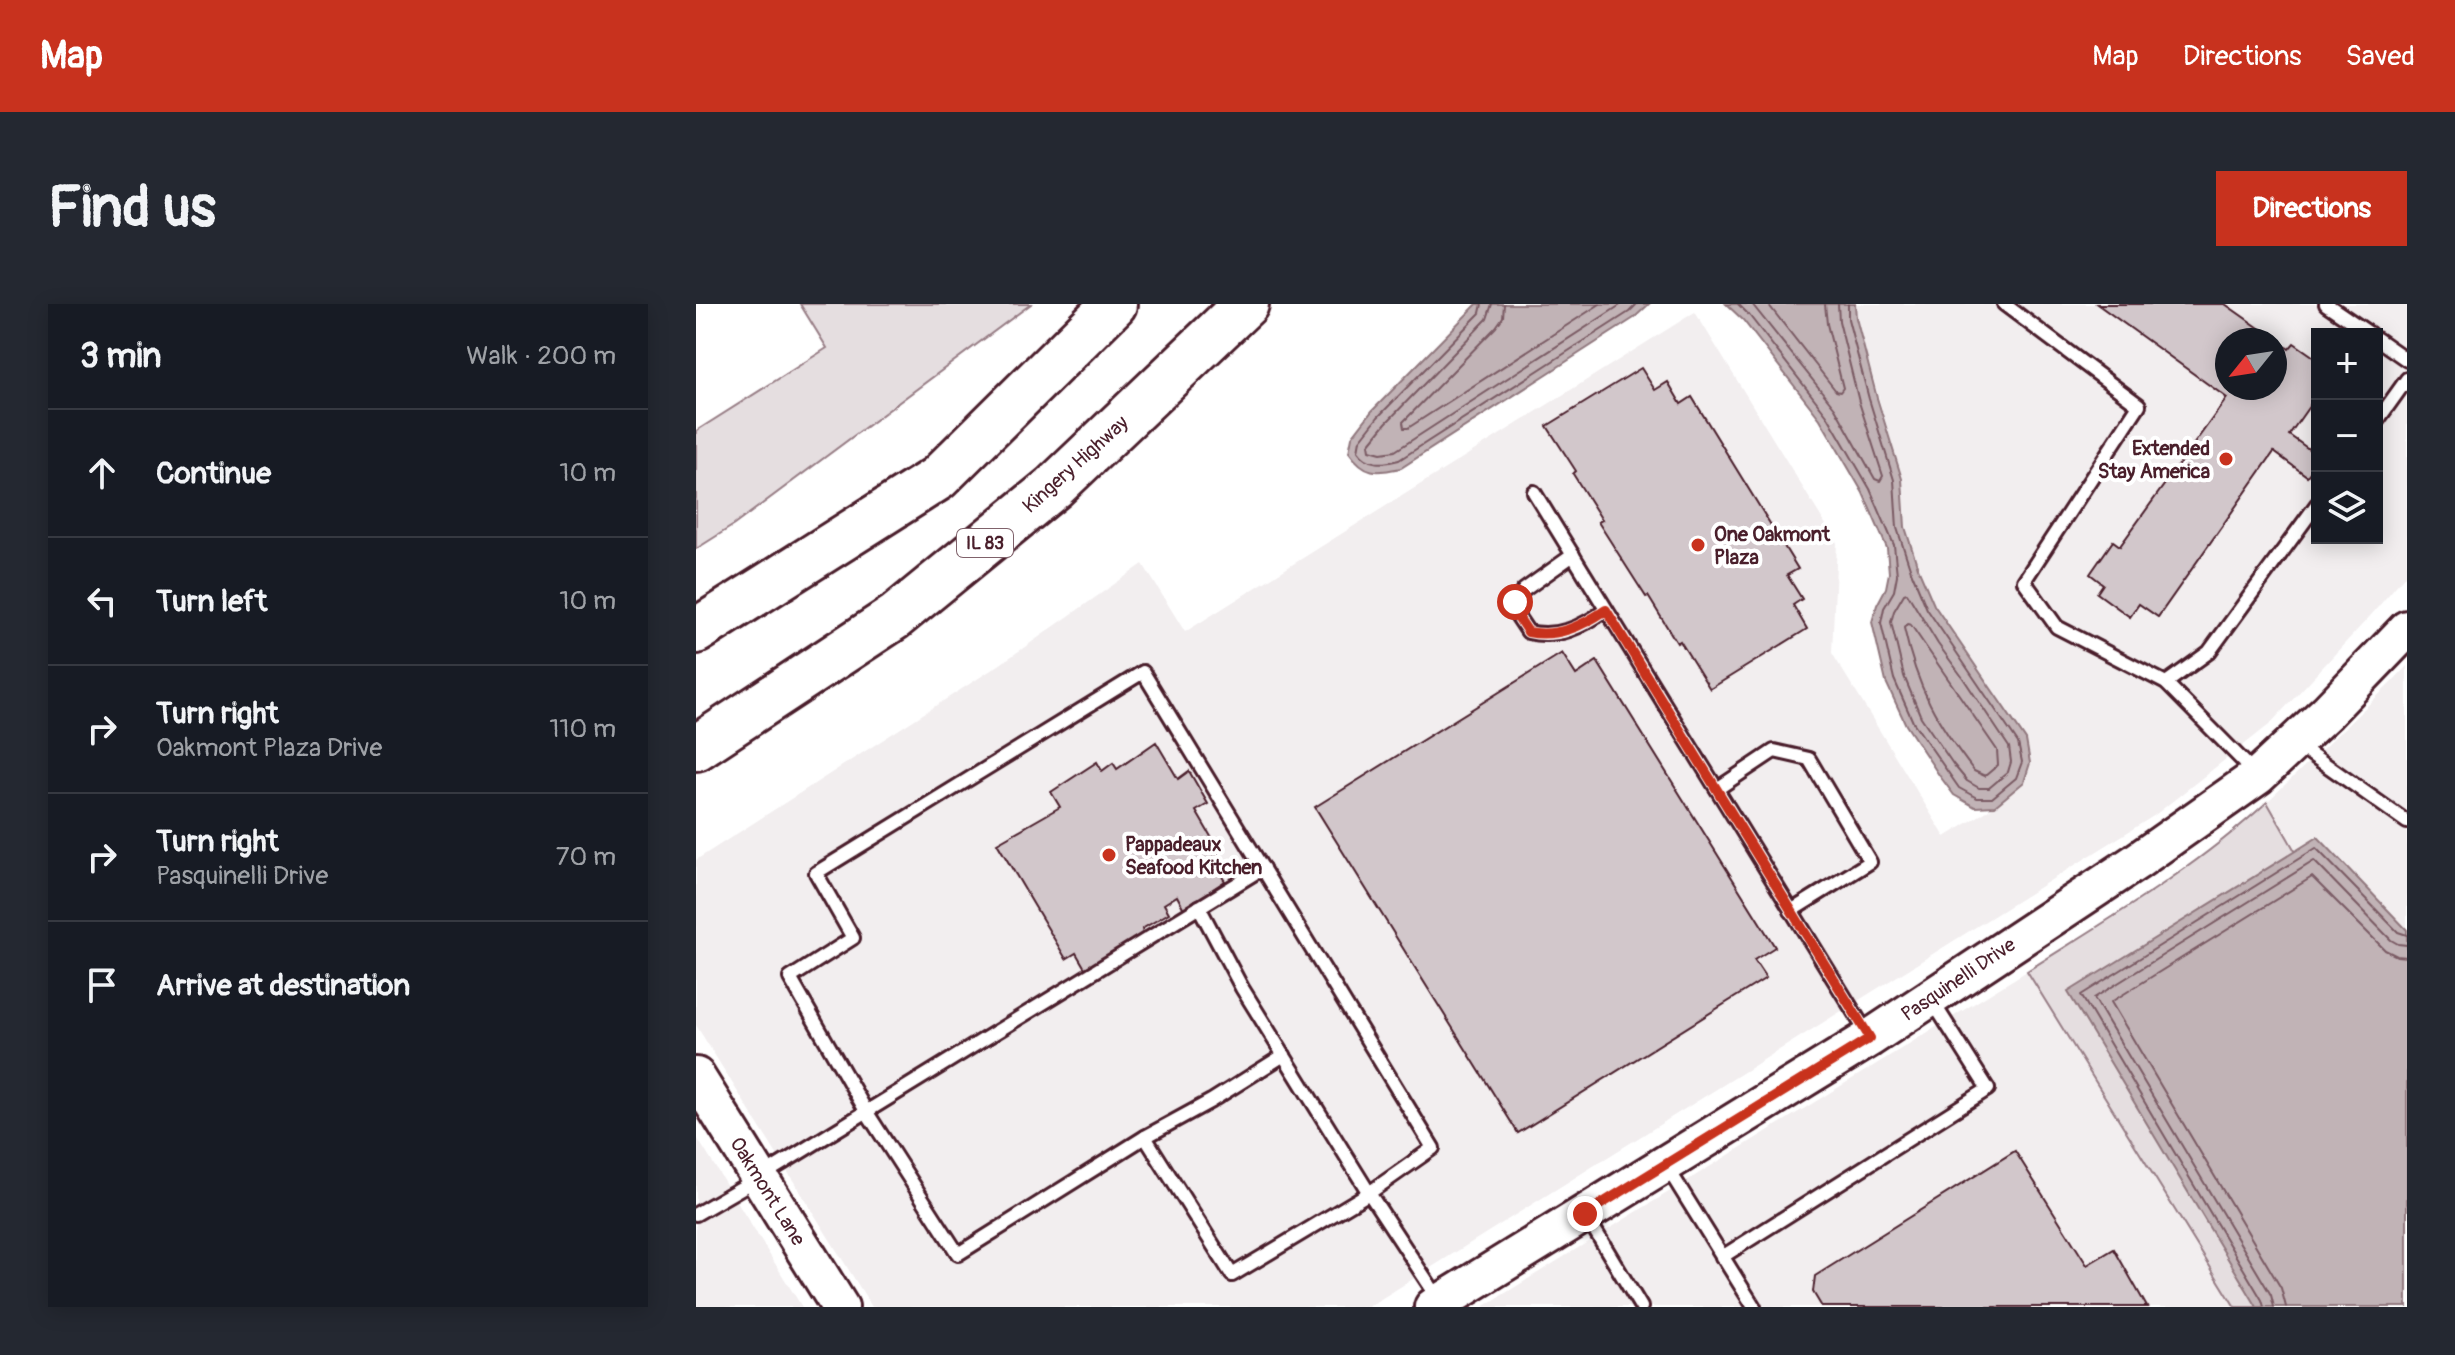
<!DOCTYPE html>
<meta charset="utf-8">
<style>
:root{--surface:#171b24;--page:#242831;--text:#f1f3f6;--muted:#9ea1a6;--line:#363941;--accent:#c8321e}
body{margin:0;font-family:Pangolin,sans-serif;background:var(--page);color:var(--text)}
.controls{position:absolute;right:24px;top:24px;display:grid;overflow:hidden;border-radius:0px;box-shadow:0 4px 20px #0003}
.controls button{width:72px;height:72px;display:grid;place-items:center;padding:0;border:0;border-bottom:2px solid var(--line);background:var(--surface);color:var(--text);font:40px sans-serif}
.compass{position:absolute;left:1519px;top:24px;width:72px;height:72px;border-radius:50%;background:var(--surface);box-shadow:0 4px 20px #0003;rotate:240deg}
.stop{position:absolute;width:24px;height:24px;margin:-18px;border:6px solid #c8321e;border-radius:50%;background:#fff}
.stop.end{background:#c8321e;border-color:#fff;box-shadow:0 2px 8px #0008}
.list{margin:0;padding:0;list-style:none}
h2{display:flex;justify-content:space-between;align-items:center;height:104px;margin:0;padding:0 32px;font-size:34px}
h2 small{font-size:26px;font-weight:400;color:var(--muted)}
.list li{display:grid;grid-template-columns:52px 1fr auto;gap:24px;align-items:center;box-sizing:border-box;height:128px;padding:0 32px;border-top:2px solid var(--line)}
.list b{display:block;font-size:30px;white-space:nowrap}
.list p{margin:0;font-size:26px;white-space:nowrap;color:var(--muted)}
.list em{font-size:26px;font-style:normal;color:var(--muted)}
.icon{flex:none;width:44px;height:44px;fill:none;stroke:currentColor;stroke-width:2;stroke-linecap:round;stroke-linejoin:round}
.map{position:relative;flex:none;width:1711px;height:1003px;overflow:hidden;border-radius:0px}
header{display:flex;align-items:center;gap:48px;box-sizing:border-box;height:112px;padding:0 40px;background:var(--accent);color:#fff}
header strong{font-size:38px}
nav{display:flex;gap:44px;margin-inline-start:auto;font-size:28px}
.intro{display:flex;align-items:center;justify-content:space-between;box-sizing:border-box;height:192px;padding:0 48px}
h1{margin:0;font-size:56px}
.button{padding:20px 36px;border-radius:0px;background:var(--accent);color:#fff;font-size:28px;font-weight:700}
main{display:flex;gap:48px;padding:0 48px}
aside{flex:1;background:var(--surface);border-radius:0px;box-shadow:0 4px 20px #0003}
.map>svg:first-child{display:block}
.built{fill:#f2eeef;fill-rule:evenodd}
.green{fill:#e5dee0;stroke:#987e86;stroke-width:2}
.water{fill:#c1b3b6;stroke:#91787e;stroke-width:2}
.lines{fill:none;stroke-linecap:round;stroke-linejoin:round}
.shore{stroke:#7a5a63;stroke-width:2}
.building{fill:#d2c7cb;stroke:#4a1f2b;stroke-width:2;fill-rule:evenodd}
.lane-casing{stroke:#4a1f2b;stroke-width:18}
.secondary-casing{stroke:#4a1f2b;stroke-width:42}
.highway-casing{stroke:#4a1f2b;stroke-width:50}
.lane{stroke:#fff;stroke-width:12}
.secondary{stroke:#fff;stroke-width:36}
.highway{stroke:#fff;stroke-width:44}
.route{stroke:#c8321e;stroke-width:10}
.poi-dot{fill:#c8321e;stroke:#fff;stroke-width:3}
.labels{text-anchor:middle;stroke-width:8;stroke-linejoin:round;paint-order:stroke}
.shield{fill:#fff;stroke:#80626b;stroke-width:2}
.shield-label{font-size:18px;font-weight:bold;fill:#4a1f2b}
.poi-label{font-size:20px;font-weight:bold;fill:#4a1f2b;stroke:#fff;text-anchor:start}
.street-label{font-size:20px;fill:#4a1f2b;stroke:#fff}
</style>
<header>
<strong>Map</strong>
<nav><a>Map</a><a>Directions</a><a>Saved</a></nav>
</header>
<div class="intro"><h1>Find us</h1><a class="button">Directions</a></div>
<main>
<aside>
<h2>3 min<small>Walk · 200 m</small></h2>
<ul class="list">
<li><svg class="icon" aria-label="ahead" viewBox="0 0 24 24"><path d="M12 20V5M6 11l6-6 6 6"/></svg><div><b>Continue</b></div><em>10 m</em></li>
<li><svg class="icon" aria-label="left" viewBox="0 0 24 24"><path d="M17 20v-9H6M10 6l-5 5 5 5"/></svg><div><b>Turn left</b></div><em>10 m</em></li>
<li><svg class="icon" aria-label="right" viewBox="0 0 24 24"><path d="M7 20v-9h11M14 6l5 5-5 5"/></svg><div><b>Turn right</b><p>Oakmont Plaza Drive</p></div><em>110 m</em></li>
<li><svg class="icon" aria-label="right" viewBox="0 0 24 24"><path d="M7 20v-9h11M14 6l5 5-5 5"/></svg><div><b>Turn right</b><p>Pasquinelli Drive</p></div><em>70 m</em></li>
<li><svg class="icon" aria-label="arrive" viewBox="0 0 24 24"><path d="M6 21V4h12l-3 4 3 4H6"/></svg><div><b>Arrive at destination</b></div></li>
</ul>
</aside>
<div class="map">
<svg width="1711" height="1003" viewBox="0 0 1711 1003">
<rect width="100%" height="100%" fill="#fff"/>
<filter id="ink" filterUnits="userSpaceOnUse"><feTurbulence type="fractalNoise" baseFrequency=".0125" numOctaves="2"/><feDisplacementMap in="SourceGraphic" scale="16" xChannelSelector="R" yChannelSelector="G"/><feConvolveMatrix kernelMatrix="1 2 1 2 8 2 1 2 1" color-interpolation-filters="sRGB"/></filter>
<g filter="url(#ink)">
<!-- built -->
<g class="built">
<path d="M1159,0H1711V269L1676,310L1573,421L1459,511L672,1003H176L0,721V556L303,361L447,260L489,328L999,8L1141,239L1136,349L1249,533L1299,502L1257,330L1238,301L1222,264L1209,223L1206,175L1160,14ZM1621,30H1681V234H1621ZM1531,36H1579V84H1531Z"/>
<path d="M1711,362V742L1571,498L1695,379Z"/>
<path d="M1331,667L1539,1003H787L861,957Z"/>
<path d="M0,832L106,1003H0Z"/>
</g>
<!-- green -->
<g class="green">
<path d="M104,0H335L38,221L0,245V127L131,44Z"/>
<path d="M1571,498L1711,742V1003H1539L1331,667C1413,615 1499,565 1571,498Z"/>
</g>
<!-- water -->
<g class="water">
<path d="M781,0H953L938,14L705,164C680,169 669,171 653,148L656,133L676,107Z"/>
<path d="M1030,0H1159L1160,14L1181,94L1206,175L1209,223L1222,264L1238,301L1330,436L1334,459L1328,478L1299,502L1279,503L1258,491L1243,471L1210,421L1190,378L1176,318L1181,301L1190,284L1193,269L1191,244L1167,189L1124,115L1047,16Z"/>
<path d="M1622,533L1711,626V1003H1561L1372,688Z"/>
</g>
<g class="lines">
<!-- shore -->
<g class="shore">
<path d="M786,0L784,9L682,113L664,136L662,147C672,162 687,160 703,156L933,8L941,0"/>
<path d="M796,0L791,15L690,119L673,140L674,146L685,149L699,147L926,0"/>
<path d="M808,0L807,13L800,23L707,118L708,124H712L904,0"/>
<path d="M1042,0L1053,11L1131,111L1174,185L1198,241L1201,271L1198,287L1188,304L1185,319L1198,375L1217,418L1263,484L1281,494H1296L1320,474L1326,458L1322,439L1231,305L1215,267L1201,224L1198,176L1173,95L1152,15V0"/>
<path d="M1056,0L1139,104L1179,175L1184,177L1187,172L1163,98L1143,17L1142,0"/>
<path d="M1072,0L1140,87L1144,88L1147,84L1131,20L1129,0"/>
<path d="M1211,289L1242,340L1267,374L1313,443L1315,458L1312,468L1293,484H1283L1271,477L1257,460L1225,413L1208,372L1195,318L1198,307L1208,290Z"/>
<path d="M1211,320L1215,321L1301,446L1302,461L1289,472L1278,467C1241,419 1221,384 1208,324Z"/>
<path d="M1568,1003L1566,996L1385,691L1620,544L1702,628L1711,631"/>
<path d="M1578,1003L1575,991L1398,694L1618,557L1695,636L1702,640L1711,641"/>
<path d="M1590,1003L1585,984L1415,698L1616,573L1689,646L1701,652L1711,653"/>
</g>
</g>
<!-- building -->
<g class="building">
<path d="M1401,0H1529L1593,45L1598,39L1621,55V91L1593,131L1621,151V159L1611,172L1578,148L1462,313L1443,300L1434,313L1401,289L1407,280L1394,270L1417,237L1424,242L1531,94ZM1531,36H1579V84H1531Z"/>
<path d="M945,64L959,86L972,78L985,100L996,93L1102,265L1091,271L1106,295L1097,301L1111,325L1014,385L984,337L981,339L952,292L950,293L902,218L906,216L877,170L880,167L851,122Z"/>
<path d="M866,349L880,371L901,357L1079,643L1058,656L1070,674L822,829L619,503Z"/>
<path d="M460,438L482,475L493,467L512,500L500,507L524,548L513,554L529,577L514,587L516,590L489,607L481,592L468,600L473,609L446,625L447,630L390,666L380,649L370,655L301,539L364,503L355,488L401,458L406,467L417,459L421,465Z"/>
<path d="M1319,847L1391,961L1418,945L1451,1003H1126L1117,988L1119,972Z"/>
</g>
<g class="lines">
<!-- lane casing -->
<g class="lane-casing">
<g id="lane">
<path d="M1308,0L1443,101L1328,277L1361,323L1470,379L1560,470"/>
<path d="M1630,0L1674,30"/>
<path d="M1681,35L1711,56"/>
<path d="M1681,117L1711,75"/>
<path d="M838,188L1172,731"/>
<path d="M877,251L828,286L819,298L820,310L832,328C862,335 886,323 910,306"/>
<path d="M1470,379L1513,348L1621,200"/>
<path d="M1602,441L1711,518"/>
<path d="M1021,485L1078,447L1113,455L1174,558L1095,607"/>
<path d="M588,751L515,797L449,833L262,950L170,807L94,674L157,634L120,569L447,368L737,844L673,889L744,997"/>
<path d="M449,833L536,971L673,889L546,684L503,603"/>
<path d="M971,863L1058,1003"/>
<path d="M0,910L64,873L567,564"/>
<path d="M891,913L945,1003"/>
<path d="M1026,953L1292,785L1235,695"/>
</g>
</g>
<!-- secondary casing -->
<g class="secondary-casing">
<g id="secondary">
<path d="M0,772L144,1003"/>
<path d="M737,1003L1174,734L1440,558L1562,472L1631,408L1711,325"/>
</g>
</g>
<!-- highway casing -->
<g class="highway-casing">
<g id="highway">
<path d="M0,327L242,174L418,0"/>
<path d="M0,444L199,313L358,183L550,0"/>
</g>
</g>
<!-- lane -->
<use href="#lane" class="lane"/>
<!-- secondary -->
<use href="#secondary" class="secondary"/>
<!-- highway -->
<use href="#highway" class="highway"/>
</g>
</g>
<g class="lines" filter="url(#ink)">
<!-- route -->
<path class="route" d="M819,298L820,310L832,328C861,334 886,322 910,306L1174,734L889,910"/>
</g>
<!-- markers -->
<g class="poi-dot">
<circle cx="1530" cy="155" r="8"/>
<circle cx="1002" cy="241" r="8"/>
<circle cx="413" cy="551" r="8"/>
</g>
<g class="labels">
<!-- shield labels -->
<rect class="shield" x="261" y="225" width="56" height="28" rx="6"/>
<g class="shield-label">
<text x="289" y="245">IL 83</text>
</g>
<!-- poi labels -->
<g class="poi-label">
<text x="1514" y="151" text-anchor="end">Extended<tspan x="1514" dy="23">Stay America</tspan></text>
<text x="1018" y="237">One Oakmont<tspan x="1018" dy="23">Plaza</tspan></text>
<text x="429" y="547">Pappadeaux<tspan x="429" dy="23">Seafood Kitchen</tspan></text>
</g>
<!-- street labels -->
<g class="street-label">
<text transform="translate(379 160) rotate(-42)" y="7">Kingery Highway</text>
<text transform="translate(1262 675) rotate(-34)" y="7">Pasquinelli Drive</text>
<text transform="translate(72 887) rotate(58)" y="7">Oakmont Lane</text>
</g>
</g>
</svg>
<div class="controls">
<button>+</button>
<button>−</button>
<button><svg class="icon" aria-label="layers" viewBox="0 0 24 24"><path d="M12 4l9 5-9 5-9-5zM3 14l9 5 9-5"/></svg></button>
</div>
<svg class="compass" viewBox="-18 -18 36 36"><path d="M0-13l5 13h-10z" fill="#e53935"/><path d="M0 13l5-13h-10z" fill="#9ea1a6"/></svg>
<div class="stop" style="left:819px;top:298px"></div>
<div class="stop end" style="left:889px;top:910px"></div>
</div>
</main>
